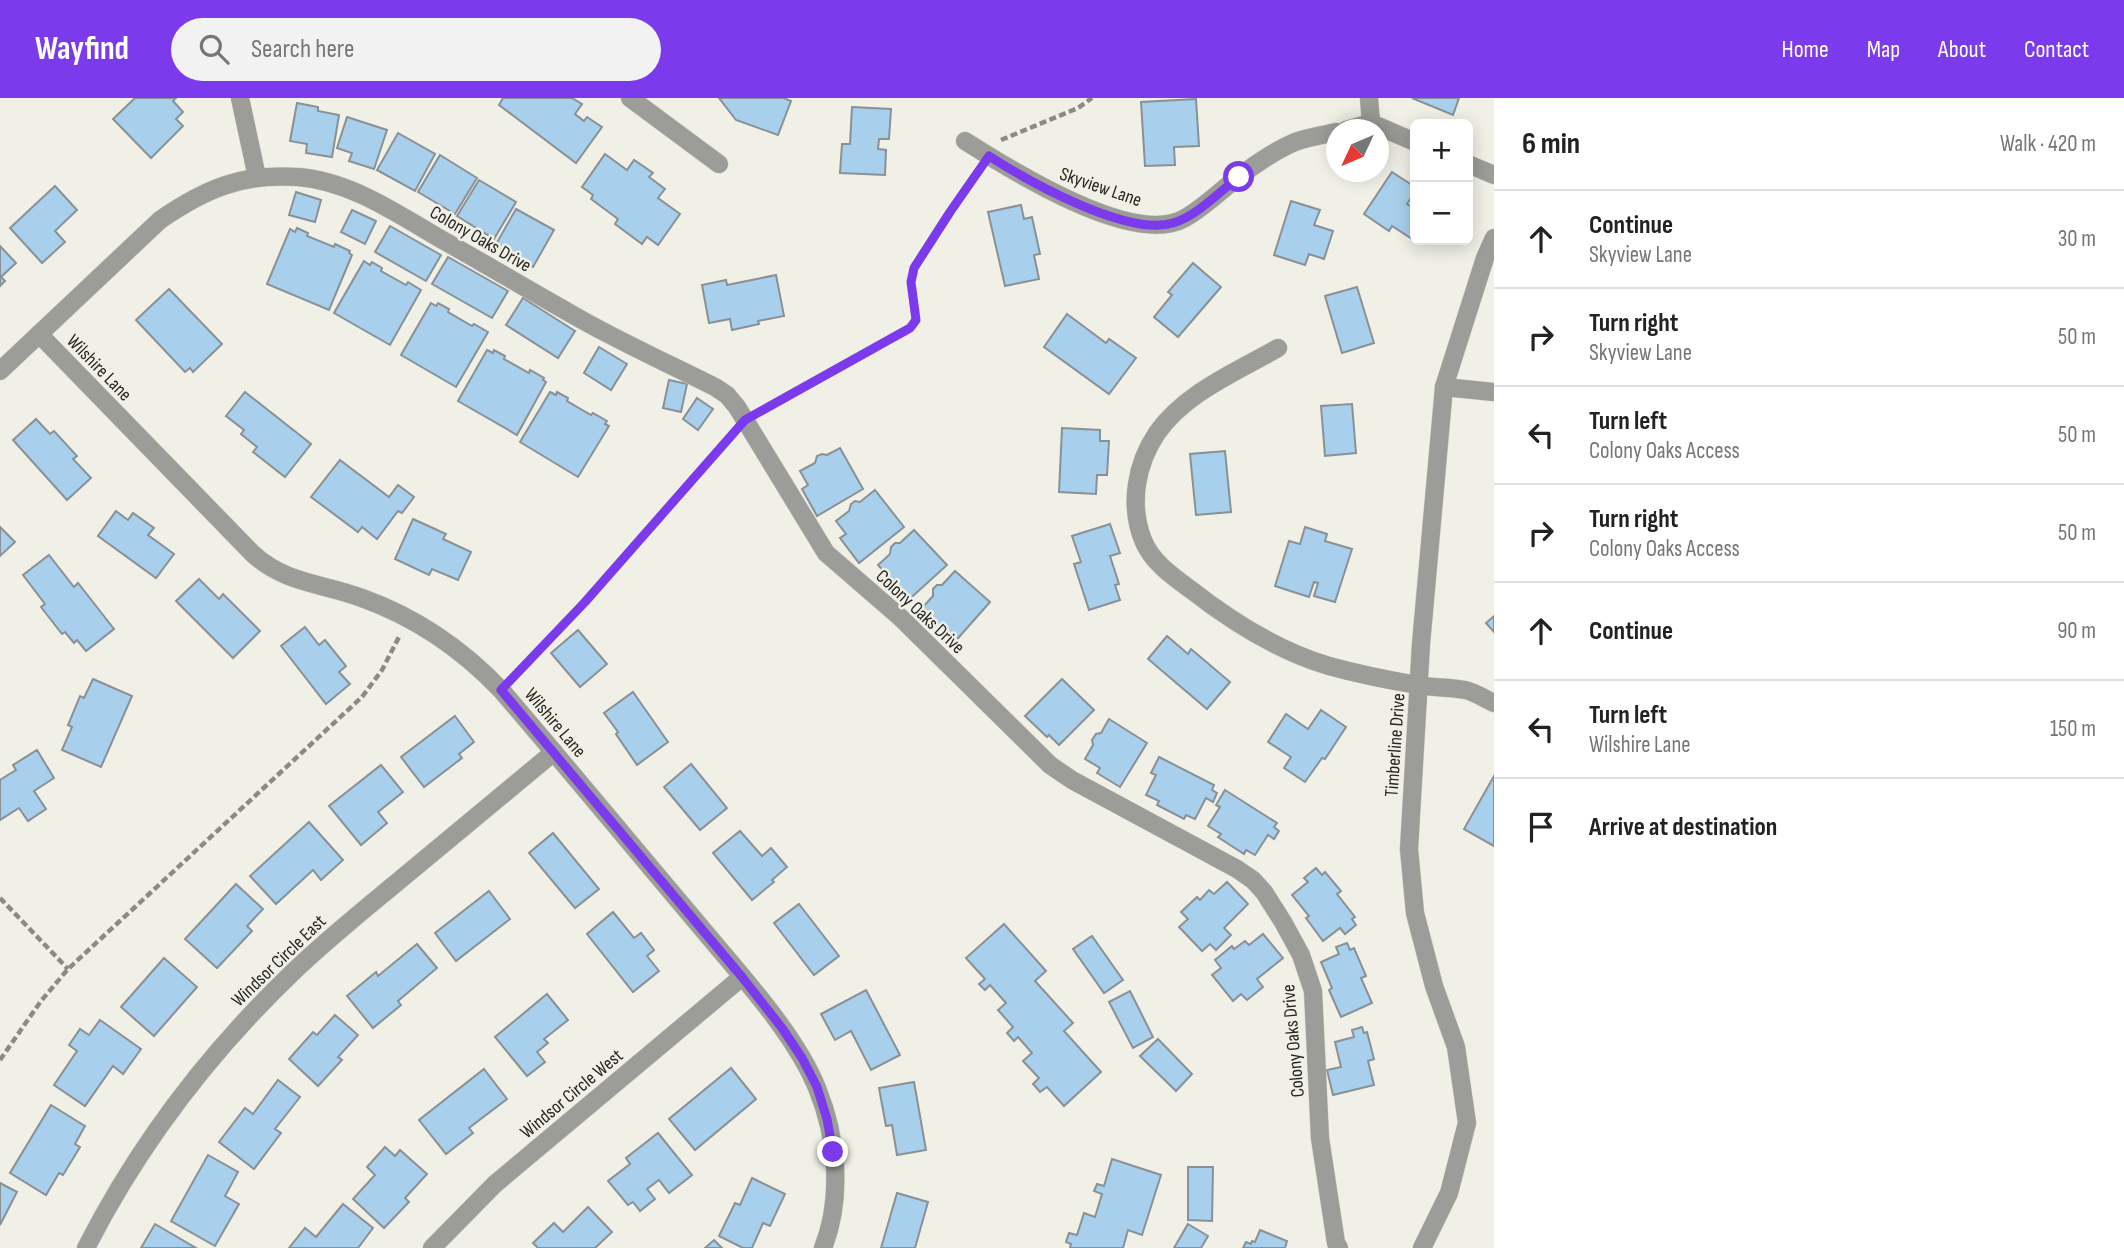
<!DOCTYPE html>
<meta charset="utf-8">
<style>
:root{--surface:#fff;--page:#f2f2f2;--text:#222;--muted:#767676;--line:#e0e0e0;--accent:#7c3aed}
body{margin:0;font-family:"Sofia Sans Condensed",sans-serif;background:var(--page);color:var(--text)}
.controls{position:absolute;right:21px;top:21px;display:grid;overflow:hidden;border-radius:10px;box-shadow:0 4px 18px #0003}
.controls button{width:63px;height:63px;display:grid;place-items:center;padding:0;border:0;border-bottom:2px solid var(--line);background:var(--surface);color:var(--text);font:35px sans-serif}
.compass{position:absolute;left:1326px;top:21px;width:63px;height:63px;border-radius:50%;background:var(--surface);box-shadow:0 4px 18px #0003;rotate:226deg}
.stop{position:absolute;width:21px;height:21px;margin:-16px;border:5px solid #7c3aed;border-radius:50%;background:#fff}
.stop.end{background:#7c3aed;border-color:#fff;box-shadow:0 2px 7px #0008}
.list{margin:0;padding:0;list-style:none}
h2{display:flex;justify-content:space-between;align-items:center;height:91px;margin:0;padding:0 28px;font-size:30px}
h2 small{font-size:23px;font-weight:400;color:var(--muted)}
.list li{display:grid;grid-template-columns:46px 1fr auto;gap:21px;align-items:center;box-sizing:border-box;height:98px;padding:0 28px;border-top:2px solid var(--line)}
.list b{display:block;font-size:26px;white-space:nowrap}
.list p{margin:0;font-size:23px;white-space:nowrap;color:var(--muted)}
.list em{font-size:23px;font-style:normal;color:var(--muted)}
.icon{flex:none;width:38px;height:38px;fill:none;stroke:currentColor;stroke-width:2;stroke-linecap:round;stroke-linejoin:round}
.map{position:relative;flex:none;width:1494px;height:1150px;overflow:hidden}
header{display:flex;align-items:center;gap:42px;box-sizing:border-box;height:98px;padding:0 35px;background:var(--accent);color:#fff}
header strong{font-size:33px}
nav{display:flex;gap:38px;margin-inline-start:auto;font-size:24px}
.search{width:490px;height:63px;background:var(--page);display:flex;align-items:center;gap:18px;box-sizing:border-box;padding:0 24px;border-radius:38px;color:var(--muted);font-size:26px}
main{display:flex}
aside{flex:1;background:var(--surface)}
.map>svg:first-child{display:block}
.building{fill:#a8d0ec;stroke:#899096;stroke-width:2}
.lines{fill:none;stroke-linecap:round;stroke-linejoin:round}
.minor-casing{stroke:#cdccc3;stroke-width:19}
.path{stroke:#8b8a84;stroke-width:4.5;stroke-dasharray:7 3.5;stroke-linecap:butt}
.minor{stroke:#9c9c98;stroke-width:18}
.route{stroke:#7c3aed;stroke-width:9}
.labels{text-anchor:middle;stroke-width:5;stroke-linejoin:round;paint-order:stroke}
.street-label{font-size:19px;fill:#272623;stroke:#f1f0e6}
</style>
<header>
<strong>Wayfind</strong>
<div class="search"><svg class="icon" aria-label="search" viewBox="0 0 24 24"><circle cx="10" cy="10" r="6"/><path d="M15 15l6 6"/></svg>Search here</div>
<nav><a>Home</a><a>Map</a><a>About</a><a>Contact</a></nav>
</header>
<main>
<div class="map">
<svg width="1494" height="1150" viewBox="0 0 1494 1150">
<rect width="100%" height="100%" fill="#f1f0e6"/>
<!-- building -->
<g class="building">
<path d="M135,0H176L173,3L183,14L176,21L183,28L151,60L113,21Z"/>
<path d="M503,0H572L582,6L575,16L584,23L587,19L602,29L576,65L499,7Z"/>
<path d="M719,0H784L791,3L778,37L736,22Z"/>
<path d="M1412,0H1459L1453,17Z"/>
<path d="M1196,1L1199,48L1174,49L1175,67L1145,68L1141,4Z"/>
<path d="M297,5L318,9V13L339,17L332,59L306,55L307,46L290,43Z"/>
<path d="M852,9L891,11L889,41H879L878,51L886,52L885,77L840,75L842,46H850Z"/>
<path d="M347,19L387,32L374,71L349,63L352,55L337,50Z"/>
<path d="M398,35L435,56L415,93L377,72Z"/>
<path d="M605,56L627,72L634,62L653,75L649,79L665,91L658,100L680,116L658,147L647,139L642,146L615,126L618,121L591,101L593,97L582,89Z"/>
<path d="M440,57L477,80L455,116L418,94Z"/>
<path d="M1392,74L1415,89V94L1407,106L1415,111V137L1412,141L1392,128L1389,133L1364,116Z"/>
<path d="M479,82L516,104L494,141L457,118Z"/>
<path d="M55,88L77,112L55,133L65,144L42,165L10,130Z"/>
<path d="M296,94L321,102L315,124L289,117Z"/>
<path d="M1291,103L1320,112L1314,127L1333,133L1324,161L1309,156L1305,167L1274,157Z"/>
<path d="M1021,107L1024,121L1032,119L1040,156L1034,157L1039,181L1005,188L988,114Z"/>
<path d="M516,111L554,132L533,169L495,148Z"/>
<path d="M352,112L376,123L365,146L341,134Z"/>
<path d="M390,128L441,157L426,183L375,154Z"/>
<path d="M297,130L308,135L307,138L334,149L335,146L350,153L349,155L352,157L329,212L267,186L290,131L295,134Z"/>
<path d="M0,148L16,165L1,179L5,183L0,188Z"/>
<path d="M448,159L508,193L492,220L432,186Z"/>
<path d="M364,163L370,167L372,164L382,170L381,173L406,187L408,184L421,192L390,247L334,215Z"/>
<path d="M1193,165L1221,189L1178,239L1154,219L1172,197L1168,194Z"/>
<path d="M776,177L784,218L758,223L759,226L732,232L730,221L709,225L702,187L726,182L727,187Z"/>
<path d="M1357,189L1374,245L1342,255L1325,198Z"/>
<path d="M169,191L222,246L193,274L190,270L185,274L136,222Z"/>
<path d="M523,200L575,233L558,260L506,227Z"/>
<path d="M431,205L436,208L438,205L449,211L448,214L472,228L474,226L488,234L456,289L401,257Z"/>
<path d="M1067,216L1106,245L1109,241L1136,260L1109,296L1044,249Z"/>
<path d="M599,249L627,266L611,292L584,275Z"/>
<path d="M487,252L493,255L494,252L505,258L504,261L529,275L530,272L544,280L543,282L546,284L517,337L458,303Z"/>
<path d="M669,282L687,286L681,314L663,310Z"/>
<path d="M245,294L311,346L285,379L253,354L257,349L241,336L244,332L226,318Z"/>
<path d="M550,294L556,297L557,294L568,300L567,303L591,317L593,315L607,323L605,326L609,328L578,379L520,344Z"/>
<path d="M697,300L713,311L698,332L683,321Z"/>
<path d="M1352,306L1356,355L1325,358L1321,308Z"/>
<path d="M36,321L50,336L54,333L77,358L73,361L91,380L67,402L13,342Z"/>
<path d="M1062,330L1100,332V343H1109L1107,377H1097L1096,396L1059,394Z"/>
<path d="M840,350L863,391L817,418L802,391L808,387L800,373L815,365L817,358L822,356L827,357Z"/>
<path d="M1225,353L1231,414L1196,417L1190,356Z"/>
<path d="M340,362L389,399L398,387L414,399L402,415L398,413L377,441L362,429L358,434L311,399Z"/>
<path d="M875,392L904,429L859,465L840,440L846,436L836,423L849,413L851,406L855,403L860,404Z"/>
<path d="M116,413L128,422L133,415L154,430L148,437L174,456L156,480L98,438Z"/>
<path d="M413,421L446,436L443,441L471,454L458,482L432,471L429,477L395,461Z"/>
<path d="M1110,426L1120,455L1110,458L1119,486L1115,487L1120,502L1089,512L1074,466L1081,464L1072,438Z"/>
<path d="M0,429L15,444L0,458Z"/>
<path d="M1305,429L1327,436L1325,443L1352,451L1335,504L1314,498L1318,485L1314,484L1309,499L1275,488L1289,443L1300,446Z"/>
<path d="M914,432L947,467L904,506L884,484L889,479L878,467L890,456L891,449L895,445H900Z"/>
<path d="M49,457L74,489L78,485L114,531L86,553L77,542L74,545L65,534L62,536L41,509L45,506L23,477Z"/>
<path d="M955,473L990,504L952,547L929,527L934,521L922,510L933,498V491L937,487H942Z"/>
<path d="M199,481L219,501L223,496L260,533L233,560L176,503Z"/>
<path d="M1494,518V534L1486,525Z"/>
<path d="M305,529L319,547L325,542L346,568L339,574L350,586L326,606L281,548Z"/>
<path d="M578,532L607,566L580,589L551,555Z"/>
<path d="M1167,538L1188,556L1191,551L1230,584L1207,611L1148,561Z"/>
<path d="M93,581L132,598L101,669L62,652L72,629L68,627L80,598L84,600Z"/>
<path d="M1062,581L1094,612L1059,647L1049,637L1047,639L1025,618Z"/>
<path d="M633,594L668,644L637,667L616,636L618,634L604,615Z"/>
<path d="M1321,612L1346,629L1325,661L1322,660L1305,684L1284,670L1291,659L1268,644L1286,616L1308,631Z"/>
<path d="M455,618L474,644L459,656L462,660L424,689L401,659Z"/>
<path d="M1109,621L1147,645L1120,689L1097,675L1100,670L1085,661L1093,647L1092,642L1096,636L1101,635Z"/>
<path d="M37,652L54,680L34,693L46,711L28,723L19,710L0,722V682L16,672L13,667Z"/>
<path d="M1159,659L1214,687L1212,692L1217,695L1213,704L1206,700L1195,721L1186,717L1184,721L1157,707L1159,703L1146,697L1156,677L1151,675Z"/>
<path d="M691,666L727,710L700,732L664,689Z"/>
<path d="M381,667L403,694L378,714L387,725L361,747L329,708Z"/>
<path d="M1494,678V748L1464,731Z"/>
<path d="M1225,692L1277,725L1274,729L1279,733L1274,741L1268,737L1255,757L1246,752L1244,756L1218,739L1221,736L1208,728L1220,709L1216,707Z"/>
<path d="M309,724L343,762L321,782L313,772L276,806L250,778Z"/>
<path d="M740,733L762,758L771,750L787,769L772,782L774,784L752,802L713,755Z"/>
<path d="M553,735L599,791L575,810L529,755Z"/>
<path d="M1316,770L1322,777L1325,774L1341,793L1337,796L1355,819L1352,821L1356,827L1345,836L1340,830L1323,843L1306,820L1309,818L1292,797L1308,784L1304,780Z"/>
<path d="M1227,784L1248,806L1224,830L1231,837L1216,852L1210,846L1202,853L1179,829L1188,821L1181,814L1197,799L1200,802L1209,792L1214,796Z"/>
<path d="M236,786L263,811L247,828L252,833L217,870L185,841Z"/>
<path d="M489,793L510,821L456,863L435,835Z"/>
<path d="M799,806L839,858L814,877L774,825Z"/>
<path d="M613,814L634,840L641,835L654,852L647,858L659,873L633,894L587,836Z"/>
<path d="M1004,826L1046,873L1035,883L1073,925L1064,933L1101,974L1064,1008L1047,989L1040,994L1033,986L1039,980L1023,963L1032,955L1018,939L1014,943L1007,935L1013,929L998,912L1006,905L990,887L985,892L979,886L985,881L966,860Z"/>
<path d="M1263,836L1283,860L1257,881L1263,889L1247,902L1241,896L1233,903L1212,877L1221,870L1215,862L1232,848L1234,851L1245,843L1249,847Z"/>
<path d="M1092,838L1123,882L1104,895L1073,851Z"/>
<path d="M1347,845L1350,852L1354,850L1366,878L1361,880L1372,905L1341,919L1329,892L1332,890L1321,864L1339,856L1336,849Z"/>
<path d="M417,846L437,870L398,903L401,907L373,930L347,898L376,874L378,878Z"/>
<path d="M164,860L197,889L154,938L121,909Z"/>
<path d="M866,892L900,957L871,972L851,933L835,942L821,916Z"/>
<path d="M1130,893L1153,939L1133,950L1109,904Z"/>
<path d="M547,896L568,922L544,941L548,945L537,954L545,964L527,978L495,939Z"/>
<path d="M335,917L358,937L338,959L342,962L318,988L289,961L313,934L317,937Z"/>
<path d="M100,922L141,951L123,976L113,968L85,1008L54,987L77,953L69,947L80,931L89,937Z"/>
<path d="M1362,929L1364,935L1367,934L1374,961L1368,963L1374,987L1333,997L1327,972L1341,969L1335,944L1354,939L1352,932Z"/>
<path d="M1158,941L1192,976L1176,993L1140,958Z"/>
<path d="M731,970L756,1001L695,1052L669,1021Z"/>
<path d="M484,971L507,1001L469,1030L473,1035L446,1056L419,1022Z"/>
<path d="M278,982L300,999L275,1031L281,1035L254,1071L219,1044L245,1010L253,1016Z"/>
<path d="M914,984L926,1052L897,1057L892,1027L886,1028L879,990Z"/>
<path d="M51,1007L85,1028L75,1046L80,1049L63,1077L59,1075L46,1097L10,1075Z"/>
<path d="M658,1035L692,1077L669,1095L659,1082L647,1091L655,1101L640,1113L633,1104L628,1107L608,1083L630,1066L626,1060Z"/>
<path d="M385,1049L395,1058L400,1052L427,1076L405,1100L409,1104L384,1130L353,1101L375,1077L367,1069Z"/>
<path d="M208,1057L238,1074L225,1098L239,1106L215,1148L171,1123Z"/>
<path d="M1112,1061L1161,1077L1142,1137L1128,1132L1123,1150H1070L1071,1146L1066,1144L1069,1135L1077,1137L1084,1115L1095,1119L1102,1096L1094,1093L1097,1086L1104,1088Z"/>
<path d="M1188,1069H1213L1212,1123L1188,1122Z"/>
<path d="M752,1080L785,1096L770,1128L763,1125L752,1150H743L719,1138L735,1105L740,1107Z"/>
<path d="M0,1085L17,1094L0,1127Z"/>
<path d="M897,1095L928,1104L915,1150H881Z"/>
<path d="M343,1106L373,1130L358,1150H289L305,1130L316,1139Z"/>
<path d="M588,1109L612,1134L595,1150H538L533,1145L554,1125L563,1134Z"/>
<path d="M155,1126L196,1150H141Z"/>
<path d="M1188,1126L1208,1138L1201,1150H1174Z"/>
<path d="M1260,1132L1287,1143L1285,1150H1243L1246,1144L1251,1146L1252,1143L1255,1144Z"/>
<path d="M714,1142L722,1150H705Z"/>
</g>
<g class="lines">
<!-- minor casing -->
<g class="minor-casing">
<g id="minor">
<path d="M240,0L257,79"/>
<path d="M630,0L719,66"/>
<path d="M1369,0L1371,25"/>
<path d="M1346,32L1371,25L1415,44"/>
<path d="M965,43C1009,71 1134,150 1185,120C1203,110 1219,94 1236,81C1254,67 1274,53 1295,44C1308,39 1323,37 1336,34"/>
<path d="M1468,66L1494,77"/>
<path d="M39,236L253,456C286,486 322,485 362,500C415,519 463,552 501,592C568,670 633,749 699,827C737,873 795,935 817,990C837,1039 843,1099 823,1150"/>
<path d="M1278,250C1236,274 1185,295 1157,335C1136,366 1129,407 1143,442C1151,463 1172,478 1190,491C1232,524 1278,553 1329,568C1358,576 1388,582 1417,587C1433,590 1450,589 1465,592C1475,594 1485,601 1494,605"/>
<path d="M0,273L160,122C205,91 242,75 298,79C350,83 396,115 439,140C487,167 534,195 582,222C625,246 671,267 715,289L727,297L737,309L826,455L901,520L1050,667L1072,682L1237,771L1253,782L1264,794L1283,824L1301,857L1313,893L1320,1040L1336,1145L1339,1150"/>
<path d="M1444,289L1494,294"/>
<path d="M86,1150C138,1048 209,955 291,876C324,844 360,815 395,786C448,742 501,698 554,654"/>
<path d="M432,1150L495,1086L742,879"/>
<path d="M1422,1150L1449,1095L1467,1025L1456,949L1434,888L1415,815L1409,751L1421,546L1444,289L1485,160L1494,140"/>
</g>
</g>
<!-- path -->
<g class="path">
<path d="M1001,42L1078,10L1092,0"/>
<path d="M761,313L910,230L916,222L911,184L914,170L977,75"/>
<path d="M514,579L585,504L730,338"/>
<path d="M0,800L68,871"/>
<path d="M0,962L41,903L68,871L362,599L382,572L400,537"/>
</g>
<!-- minor -->
<use href="#minor" class="minor"/>
</g>
<g class="lines">
<!-- route -->
<path class="route" d="M833,1054L827,1021L817,989L802,960L782,930L742,879L501,592L585,504L745,322L910,230L916,222L911,184L914,170L950,114L989,58C1028,83 1127,139 1173,125C1197,118 1219,94 1239,79"/>
</g>
<g class="labels">
<!-- street labels -->
<g class="street-label">
<text transform="translate(1101 88) rotate(19)" y="7">Skyview Lane</text>
<text transform="translate(481 140) rotate(30)" y="7">Colony Oaks Drive</text>
<text transform="translate(100 269) rotate(46)" y="7">Wilshire Lane</text>
<text transform="translate(921 513) rotate(43)" y="7">Colony Oaks Drive</text>
<text transform="translate(556 624) rotate(50)" y="7">Wilshire Lane</text>
<text transform="translate(1394 647) rotate(-86)" y="7">Timberline Drive</text>
<text transform="translate(278 862) rotate(-44)" y="7">Windsor Circle East</text>
<text transform="translate(1292 943) rotate(-95)" y="7">Colony Oaks Drive</text>
<text transform="translate(571 995) rotate(-40)" y="7">Windsor Circle West</text>
</g>
</g>
</svg>
<div class="controls">
<button>+</button>
<button>−</button>
</div>
<svg class="compass" viewBox="-18 -18 36 36"><path d="M0-13l5 13h-10z" fill="#e53935"/><path d="M0 13l5-13h-10z" fill="#767676"/></svg>
<div class="stop" style="left:1239px;top:79px"></div>
<div class="stop end" style="left:833px;top:1054px"></div>
</div>
<aside>
<h2>6 min<small>Walk · 420 m</small></h2>
<ul class="list">
<li><svg class="icon" aria-label="ahead" viewBox="0 0 24 24"><path d="M12 20V5M6 11l6-6 6 6"/></svg><div><b>Continue</b><p>Skyview Lane</p></div><em>30 m</em></li>
<li><svg class="icon" aria-label="right" viewBox="0 0 24 24"><path d="M7 20v-9h11M14 6l5 5-5 5"/></svg><div><b>Turn right</b><p>Skyview Lane</p></div><em>50 m</em></li>
<li><svg class="icon" aria-label="left" viewBox="0 0 24 24"><path d="M17 20v-9H6M10 6l-5 5 5 5"/></svg><div><b>Turn left</b><p>Colony Oaks Access</p></div><em>50 m</em></li>
<li><svg class="icon" aria-label="right" viewBox="0 0 24 24"><path d="M7 20v-9h11M14 6l5 5-5 5"/></svg><div><b>Turn right</b><p>Colony Oaks Access</p></div><em>50 m</em></li>
<li><svg class="icon" aria-label="ahead" viewBox="0 0 24 24"><path d="M12 20V5M6 11l6-6 6 6"/></svg><div><b>Continue</b></div><em>90 m</em></li>
<li><svg class="icon" aria-label="left" viewBox="0 0 24 24"><path d="M17 20v-9H6M10 6l-5 5 5 5"/></svg><div><b>Turn left</b><p>Wilshire Lane</p></div><em>150 m</em></li>
<li><svg class="icon" aria-label="arrive" viewBox="0 0 24 24"><path d="M6 21V4h12l-3 4 3 4H6"/></svg><div><b>Arrive at destination</b></div></li>
</ul>
</aside>
</main>
